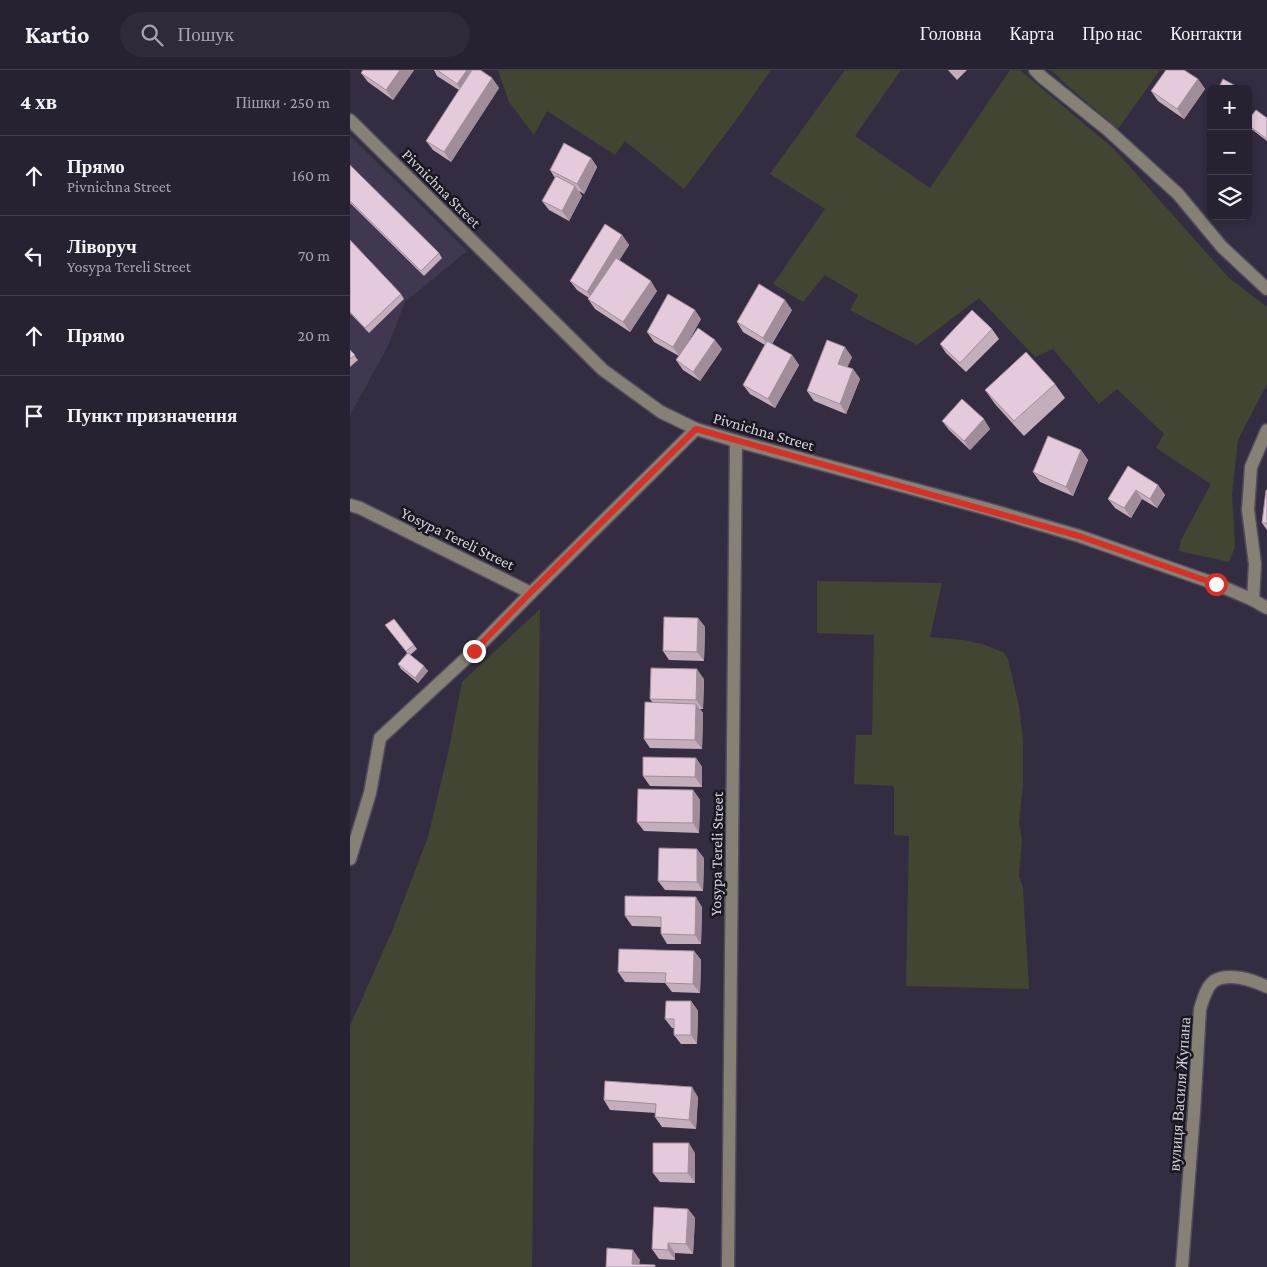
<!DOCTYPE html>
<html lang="uk">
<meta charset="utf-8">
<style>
:root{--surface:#272232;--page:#2f2a3a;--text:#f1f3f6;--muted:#a4a4ac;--line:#433f4d}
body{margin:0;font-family:"Crimson Pro",serif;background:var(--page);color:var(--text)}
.controls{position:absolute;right:15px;top:15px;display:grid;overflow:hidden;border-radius:8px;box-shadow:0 2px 8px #0003}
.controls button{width:45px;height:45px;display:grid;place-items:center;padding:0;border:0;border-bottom:1px solid var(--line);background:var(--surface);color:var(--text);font:25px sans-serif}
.stop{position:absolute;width:15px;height:15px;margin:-11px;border:4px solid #d93025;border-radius:50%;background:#fff}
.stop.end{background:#d93025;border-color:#fff;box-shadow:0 1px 5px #0008}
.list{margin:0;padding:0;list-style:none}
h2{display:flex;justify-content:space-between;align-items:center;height:65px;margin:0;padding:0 20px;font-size:21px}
h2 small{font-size:16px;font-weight:400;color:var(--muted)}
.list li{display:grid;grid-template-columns:32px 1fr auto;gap:15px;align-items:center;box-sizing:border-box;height:80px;padding:0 20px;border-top:1px solid var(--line)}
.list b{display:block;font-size:19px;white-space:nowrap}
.list p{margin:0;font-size:16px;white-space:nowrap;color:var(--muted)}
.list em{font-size:16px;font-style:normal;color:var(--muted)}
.icon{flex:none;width:28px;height:28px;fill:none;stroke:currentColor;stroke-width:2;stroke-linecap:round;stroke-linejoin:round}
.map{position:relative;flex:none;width:917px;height:1197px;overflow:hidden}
header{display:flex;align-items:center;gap:30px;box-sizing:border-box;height:70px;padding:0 25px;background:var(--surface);border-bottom:1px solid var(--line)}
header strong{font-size:24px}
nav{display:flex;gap:28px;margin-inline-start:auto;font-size:18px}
.search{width:350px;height:45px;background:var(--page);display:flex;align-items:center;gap:12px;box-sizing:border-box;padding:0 18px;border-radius:28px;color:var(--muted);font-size:19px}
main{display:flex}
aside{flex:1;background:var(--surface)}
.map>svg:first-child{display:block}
.built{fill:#403751}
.green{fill:#424532}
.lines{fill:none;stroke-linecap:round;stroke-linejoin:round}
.minor-casing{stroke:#514b5e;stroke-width:15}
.minor{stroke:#868174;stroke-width:12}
.wall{fill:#c4aebc}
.shaded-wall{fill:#a08d99}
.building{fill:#e4cadb;stroke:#a08d99}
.route{stroke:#d93025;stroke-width:6}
.labels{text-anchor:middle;stroke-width:5;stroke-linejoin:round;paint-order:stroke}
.street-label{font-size:16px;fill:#d5d1de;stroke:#1a1721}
</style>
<header>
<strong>Kartio</strong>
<div class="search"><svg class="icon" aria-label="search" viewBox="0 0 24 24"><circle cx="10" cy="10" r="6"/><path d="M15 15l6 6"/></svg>Пошук</div>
<nav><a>Головна</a><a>Карта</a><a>Про нас</a><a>Контакти</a></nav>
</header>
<main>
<aside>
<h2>4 хв<small>Пішки · 250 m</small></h2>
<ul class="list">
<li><svg class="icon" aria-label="ahead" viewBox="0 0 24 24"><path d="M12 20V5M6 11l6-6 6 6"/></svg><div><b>Прямо</b><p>Pivnichna Street</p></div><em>160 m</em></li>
<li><svg class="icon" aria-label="left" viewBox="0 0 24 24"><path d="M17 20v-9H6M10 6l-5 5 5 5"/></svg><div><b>Ліворуч</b><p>Yosypa Tereli Street</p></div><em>70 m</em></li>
<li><svg class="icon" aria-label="ahead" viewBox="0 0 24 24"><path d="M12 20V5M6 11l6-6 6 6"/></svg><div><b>Прямо</b></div><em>20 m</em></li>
<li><svg class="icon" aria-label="arrive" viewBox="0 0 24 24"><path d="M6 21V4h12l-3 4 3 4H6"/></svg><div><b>Пункт призначення</b></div></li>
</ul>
</aside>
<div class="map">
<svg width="917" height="1197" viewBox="0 0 917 1197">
<rect width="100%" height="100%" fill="#342d42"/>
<!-- built -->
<path class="built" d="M0,66L117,181L55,232L38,276L0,345Z"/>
<!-- green -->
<g class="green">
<path d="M148,0H421L389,46L334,119L275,71L265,85L197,41L184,65L159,32Z"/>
<path d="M495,0H551L505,66L580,118L660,0H670L763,78L879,208L917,237V314L888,370L882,424L885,477L879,492L829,481L831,470L861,414L806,378L814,364L767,319L749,334L703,279L685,287L629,228L567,275L500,240L508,225L475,205L453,232L423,214L475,139L420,104Z"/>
<path d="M701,0H810L768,59L718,16Z"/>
<path d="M467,511L592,513L580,567L614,570L632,574L653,582L658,589L669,636L673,670V714L669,753L672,769L669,806L673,818L679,919L556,916L559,766L544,765V716L504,714L506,665H522L524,565L467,563Z"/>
<path d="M190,539L182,1197H0V956L42,861L78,767L98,683L112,612Z"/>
</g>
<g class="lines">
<!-- minor casing -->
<g class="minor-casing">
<g id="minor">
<path d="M685,0L692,7L758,60L828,124L872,177L917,219"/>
<path d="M0,50L253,300L311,342L346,359L386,371L641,440L729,466L866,514L903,530L917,538"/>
<path d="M0,435L10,438L181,523L346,359"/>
<path d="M903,530L905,494L898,440L901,397L917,360"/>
<path d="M0,789L20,723L30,668L124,581L181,523"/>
<path d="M378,1197L386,371"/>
<path d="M832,1197L844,1042L850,939C853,930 856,917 864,911C879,902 903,910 917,917"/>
</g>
</g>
<!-- minor -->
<use href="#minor" class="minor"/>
</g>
<!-- wall -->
<g class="wall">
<path d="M64,0L43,30L18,12L11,3Z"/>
<path d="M84,0H131L142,8L149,18L101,92L83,80L76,71L109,20L87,6Z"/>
<path d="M598,0H617L607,10Z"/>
<path d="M848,9L855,19L834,49L808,31L801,21Z"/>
<path d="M917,48V71L900,58L898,56V50Z"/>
<path d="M241,88L247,97L234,124L229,121L232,126L219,151L199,140L192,131L205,108L200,100Z"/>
<path d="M0,95L89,183L92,188L74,206L0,133Z"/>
<path d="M272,165L279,175L269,190L307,221L280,262L245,239L238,229L239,228L227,220L220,211Z"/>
<path d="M0,170L51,224L54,229L19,263L0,243Z"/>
<path d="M442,240L422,274L442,285L449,295L425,338L400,324L393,315L415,275L393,262L387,252Z"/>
<path d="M351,249L335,277L372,279L350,311L333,300L326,290L329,286L304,272L297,262Z"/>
<path d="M642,259L649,269L616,302L596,283L590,274Z"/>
<path d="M0,280L8,290L0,297Z"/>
<path d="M502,287L497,297L503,299L510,309L496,344L464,331L457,321Z"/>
<path d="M705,314L715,328L674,366L645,334L635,320Z"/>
<path d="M592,351L640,359L620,380L599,360Z"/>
<path d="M731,380L738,390L723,426L690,412L683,402Z"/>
<path d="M778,396L808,415L815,425L807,438L792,429L781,448L765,438L758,429Z"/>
<path d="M917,420V460L912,453Z"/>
<path d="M348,548L355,557L354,591L319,590L313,581Z"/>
<path d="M39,560L64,575L67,579L60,585L78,601L68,613L51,599L48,594L57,583Z"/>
<path d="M354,609L353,639H350L353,643L352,679L300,678L294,669L303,633L300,629Z"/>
<path d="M346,688L352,697V717L300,716L293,706Z"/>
<path d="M343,720L350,730L349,763L294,761L287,752Z"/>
<path d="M354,788L353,821L315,820L308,811Z"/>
<path d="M352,837L351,874H317L311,864V857L282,856L275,846Z"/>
<path d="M344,881L351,890L350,923L322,922L315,913L275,912L268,902Z"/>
<path d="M341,931L348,941L347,974H331L324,965V958H322L315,949Z"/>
<path d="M348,1027L346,1059L312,1057L305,1047L306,1043L260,1040L254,1030Z"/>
<path d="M345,1083V1113L310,1112L303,1103Z"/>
<path d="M338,1139L345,1148L343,1184L325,1183V1190L309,1189L302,1179Z"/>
</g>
<!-- shaded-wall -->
<g class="shaded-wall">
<path d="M50,0H64L43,30L36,20Z"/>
<path d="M117,0H130L114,24L107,14Z"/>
<path d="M142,8L149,18L101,92L94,82Z"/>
<path d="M848,9L855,19L834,49L827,39Z"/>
<path d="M241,88L247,97L234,124L227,114Z"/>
<path d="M225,116L232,126L219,151L212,141Z"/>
<path d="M272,165L279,175L244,231L237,222Z"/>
<path d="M301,211L307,221L280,262L273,252Z"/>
<path d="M435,230L442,240L419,278L413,268Z"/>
<path d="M345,240L351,249L330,287L323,277Z"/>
<path d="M365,270L372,279L350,311L343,302Z"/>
<path d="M495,277L502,287L495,303L488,294Z"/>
<path d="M442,285L449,295L425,338L418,329Z"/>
<path d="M503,299L510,309L496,344L490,334Z"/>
<path d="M634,349L640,359L620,380L614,371Z"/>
<path d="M731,380L738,390L723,426L716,417Z"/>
<path d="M808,415L815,425L807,438L800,429Z"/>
<path d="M786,420L792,429L781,448L774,438Z"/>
<path d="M348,548L355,557L354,591L347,582Z"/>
<path d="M74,596L78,601L68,613L65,608Z"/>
<path d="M347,599L354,609L353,639L346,630Z"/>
<path d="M346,634L353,643L352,679L345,670Z"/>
<path d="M346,688L352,697V717L345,707Z"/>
<path d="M343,720L350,730L349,763L343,753Z"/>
<path d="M347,779L354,788L353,821L347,812Z"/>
<path d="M346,827L352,837L351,874L345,865Z"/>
<path d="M344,881L351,890L350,923L343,914Z"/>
<path d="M341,931L348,941L347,974L341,965Z"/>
<path d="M342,1017L348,1027L346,1059L339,1050Z"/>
<path d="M339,1073L345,1083V1113L338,1103Z"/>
<path d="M338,1139L345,1148L343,1184L336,1174Z"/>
<path d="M318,1173L325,1183V1190L318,1180Z"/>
<path d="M283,1180L290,1190L289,1197L282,1194Z"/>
</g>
<!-- building -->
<g class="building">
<path d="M13,0H50L36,20L11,3Z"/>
<path d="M87,0H117L107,14Z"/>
<path d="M122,0H130L142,8L94,82L76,71Z"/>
<path d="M816,0H834L848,9L827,39L801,21Z"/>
<path d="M873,9L891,19H868Z"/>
<path d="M906,40L917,48V69L898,55V50Z"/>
<path d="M214,73L241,88L227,114L200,100Z"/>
<path d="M0,95L89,183L71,201L0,131Z"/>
<path d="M206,106L225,116L212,141L192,131Z"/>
<path d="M255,154L272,165L237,222L220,211Z"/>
<path d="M0,170L51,224L15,258L0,242Z"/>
<path d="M266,188L301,211L273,252L238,229Z"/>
<path d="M409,214L435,230L413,268L387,252Z"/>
<path d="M318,224L345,240L323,277L297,262Z"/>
<path d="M622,240L642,259L610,293L590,274Z"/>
<path d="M348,258L365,270L343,302L326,290Z"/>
<path d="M477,270L495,277L488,294L503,299L490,334L457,321Z"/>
<path d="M417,271L442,285L418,329L393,315Z"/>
<path d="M0,280L5,285L0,289Z"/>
<path d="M676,282L705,314L664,351L635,320Z"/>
<path d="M612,329L634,349L614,371L592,351Z"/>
<path d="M698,366L731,380L716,417L683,402Z"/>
<path d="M778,396L808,415L800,429L786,420L774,438L758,429Z"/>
<path d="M916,420H917V453H912Z"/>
<path d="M314,547L348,548L347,582L313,581Z"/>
<path d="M44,549L64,575L56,581L35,555Z"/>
<path d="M58,583L74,596L65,608L48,594Z"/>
<path d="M301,598L347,599L346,630L300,629Z"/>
<path d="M295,632L346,634L345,670L294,669Z"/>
<path d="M293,687L346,688L345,707L293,706Z"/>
<path d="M288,719L343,720V753L287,752Z"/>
<path d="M309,778L347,779V812L308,811Z"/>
<path d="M275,826L346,827L345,865L311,864V847L275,846Z"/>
<path d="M269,879L344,881L343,914L315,913L316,903L268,902Z"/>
<path d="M316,931H341V965H324V949H315Z"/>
<path d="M255,1011L342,1017L339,1050L305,1047L306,1034L254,1030Z"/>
<path d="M303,1073H339L338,1103H303Z"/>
<path d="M304,1137L338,1139L336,1174L318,1173V1180L302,1179Z"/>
<path d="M257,1178L283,1180L282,1194L305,1195V1197H256Z"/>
</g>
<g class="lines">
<!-- route -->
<path class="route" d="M124,581L181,522L346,359L729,466L866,514"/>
</g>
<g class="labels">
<!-- street labels -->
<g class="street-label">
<text transform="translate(92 118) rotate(45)" y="6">Pivnichna Street</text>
<text transform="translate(414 361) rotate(16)" y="6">Pivnichna Street</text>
<text transform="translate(108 468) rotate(26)" y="6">Yosypa Tereli Street</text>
<text transform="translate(366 784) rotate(-89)" y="6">Yosypa Tereli Street</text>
<text transform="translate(829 1024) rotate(-86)" y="6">вулиця Василя Жупана</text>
</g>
</g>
</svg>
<div class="controls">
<button>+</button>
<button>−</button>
<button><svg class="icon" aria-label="layers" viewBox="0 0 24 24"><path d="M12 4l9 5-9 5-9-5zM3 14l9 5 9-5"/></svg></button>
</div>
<div class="stop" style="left:866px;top:514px"></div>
<div class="stop end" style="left:124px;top:581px"></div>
</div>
</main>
